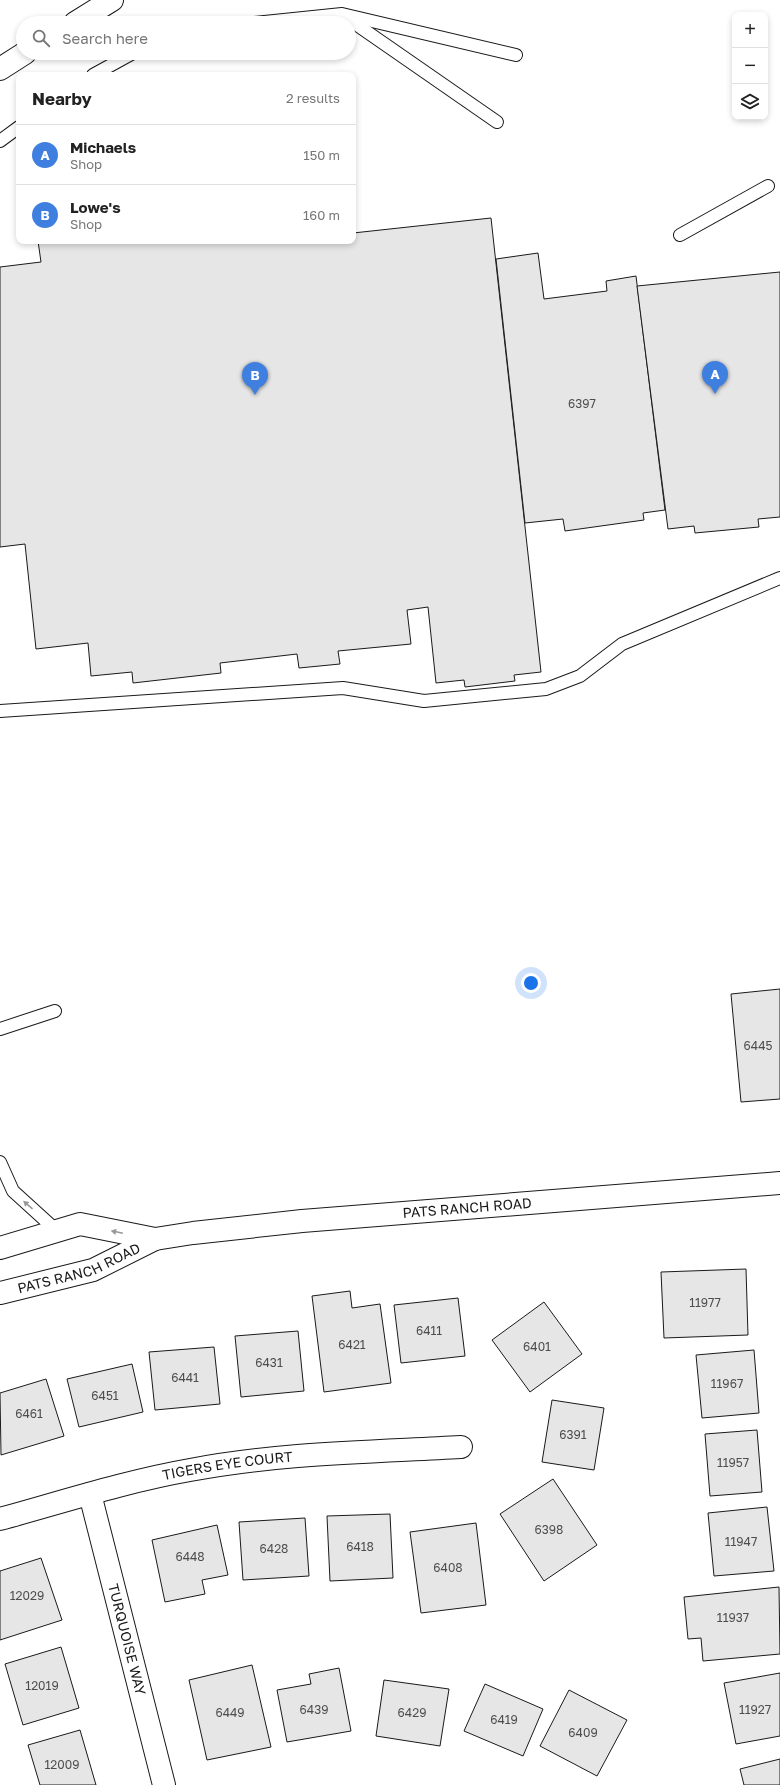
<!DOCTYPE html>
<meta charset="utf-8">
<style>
:root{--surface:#fff;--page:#f6f6f6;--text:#222;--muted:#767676;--line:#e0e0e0;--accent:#0f766e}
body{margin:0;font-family:"Golos Text",sans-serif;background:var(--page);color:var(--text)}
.controls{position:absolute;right:12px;top:12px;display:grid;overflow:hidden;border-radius:8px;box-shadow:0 2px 6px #0003}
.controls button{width:36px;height:36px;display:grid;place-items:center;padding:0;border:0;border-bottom:1px solid var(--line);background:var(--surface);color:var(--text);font:20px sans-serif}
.you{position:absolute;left:531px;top:983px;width:14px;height:14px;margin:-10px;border:3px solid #fff;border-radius:50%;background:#1a73e8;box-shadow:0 0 0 6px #1a73e833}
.badge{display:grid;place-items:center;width:26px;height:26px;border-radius:50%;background:var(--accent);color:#fff;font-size:13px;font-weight:700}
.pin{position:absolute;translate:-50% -33px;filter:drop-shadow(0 1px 2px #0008)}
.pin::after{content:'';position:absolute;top:21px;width:14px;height:12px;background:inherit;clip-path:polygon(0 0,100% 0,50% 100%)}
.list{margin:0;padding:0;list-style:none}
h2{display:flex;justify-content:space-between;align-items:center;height:52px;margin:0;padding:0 16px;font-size:17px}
h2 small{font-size:13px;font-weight:400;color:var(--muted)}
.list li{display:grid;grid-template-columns:26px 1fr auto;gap:12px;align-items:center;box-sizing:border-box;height:60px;padding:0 16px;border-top:1px solid var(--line)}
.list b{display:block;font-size:15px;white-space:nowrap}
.list p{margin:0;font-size:13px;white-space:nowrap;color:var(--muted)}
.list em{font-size:13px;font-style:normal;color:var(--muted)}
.icon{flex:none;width:22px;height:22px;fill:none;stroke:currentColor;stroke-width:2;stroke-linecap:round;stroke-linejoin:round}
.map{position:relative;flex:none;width:780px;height:1785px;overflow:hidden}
.search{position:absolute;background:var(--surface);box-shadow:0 2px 6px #0003;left:16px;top:16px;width:340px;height:44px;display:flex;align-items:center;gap:10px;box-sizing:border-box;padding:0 14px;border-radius:22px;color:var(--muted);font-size:15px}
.panel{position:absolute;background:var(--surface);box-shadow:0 2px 6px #0003;left:16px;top:72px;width:340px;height:172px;border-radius:8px}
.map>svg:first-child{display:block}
.building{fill:#e6e6e6;stroke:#1a1a1a}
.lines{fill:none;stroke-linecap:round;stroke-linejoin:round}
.lane-casing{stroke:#1a1a1a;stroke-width:14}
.street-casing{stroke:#1a1a1a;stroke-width:24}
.secondary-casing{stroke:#1a1a1a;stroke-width:24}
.highway-casing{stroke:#1a1a1a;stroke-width:24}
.lane{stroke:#fff;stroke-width:12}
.street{stroke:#fff;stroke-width:22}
.secondary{stroke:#fff;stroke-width:22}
.highway{stroke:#fff;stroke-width:22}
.oneway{fill:#989898}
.labels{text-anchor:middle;stroke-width:3;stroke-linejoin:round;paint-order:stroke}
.number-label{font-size:12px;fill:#4d4d4d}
.street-label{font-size:14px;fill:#1a1a1a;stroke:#fff}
</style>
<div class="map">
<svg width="780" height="1785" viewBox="0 0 780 1785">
<rect width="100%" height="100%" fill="#fff"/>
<!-- building -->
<g class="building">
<path d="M491,218L541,672L514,675L515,681L465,687L464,680L436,683L428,607L407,610L411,644L338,651L340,664L299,668L297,654L220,663L221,673L133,683L132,672L91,676L88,643L36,649L25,544L0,547V267L41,262L38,241H353V233Z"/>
<path d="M538,253L544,299L607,291L606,281L636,276L665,510L643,513L644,520L565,531L563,519L525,523L496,259Z"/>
<path d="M780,272V517L758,519L759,527L695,533L694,526L668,529L637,286Z"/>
<path d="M780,989V1099L741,1102L731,994Z"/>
<path d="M746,1269L748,1335L664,1338L661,1272Z"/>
<path d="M350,1291L352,1308L380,1304L391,1383L324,1392L312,1296Z"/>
<path d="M458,1298L465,1356L401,1363L394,1305Z"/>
<path d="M544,1302L582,1354L530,1392L492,1340Z"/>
<path d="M298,1331L304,1391L241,1397L235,1336Z"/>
<path d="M214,1347L220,1404L155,1410L149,1352Z"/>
<path d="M754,1350L759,1413L702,1418L696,1355Z"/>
<path d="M132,1364L143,1412L79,1427L67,1379Z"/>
<path d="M46,1379L64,1436L1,1455L0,1393Z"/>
<path d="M552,1400L604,1408L594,1470L542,1462Z"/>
<path d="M757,1430L762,1492L710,1496L705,1434Z"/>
<path d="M553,1479L597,1545L544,1581L500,1514Z"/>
<path d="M767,1507L774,1571L714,1576L708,1513Z"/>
<path d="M390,1514L393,1578L330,1581L327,1516Z"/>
<path d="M305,1518L309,1576L243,1580L239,1522Z"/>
<path d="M476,1523L486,1605L421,1613L410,1532Z"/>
<path d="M217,1525L228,1575L202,1580L205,1594L165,1602L152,1540Z"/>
<path d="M41,1558L62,1620L0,1640V1571Z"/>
<path d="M779,1587L780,1654L703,1661L701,1638L688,1639L684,1597Z"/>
<path d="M61,1647L79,1708L23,1725L5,1664Z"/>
<path d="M252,1665L271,1747L207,1760L189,1680Z"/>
<path d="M339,1668L351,1731L287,1742L277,1690L311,1684L309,1674Z"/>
<path d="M780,1673V1736L736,1744L724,1683Z"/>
<path d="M384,1680L449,1689L440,1746L376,1736Z"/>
<path d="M485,1684L543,1709L523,1756L464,1731Z"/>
<path d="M569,1690L627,1720L597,1776L540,1746Z"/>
<path d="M80,1730L96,1785H40L28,1745Z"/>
<path d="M780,1759V1785H744L740,1769Z"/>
</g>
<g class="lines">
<!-- lane casing -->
<g class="lane-casing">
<g id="lane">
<path d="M347,18L497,122"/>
<path d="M254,23L342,14L516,55"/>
<path d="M93,75L133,53"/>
<path d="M0,141L19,127"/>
<path d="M680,235L768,186"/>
<path d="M0,711L343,688L424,701L546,689L580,676L622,644L780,578"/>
<path d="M0,1029L55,1011"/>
<path d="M0,1162L13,1191L57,1231"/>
</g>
</g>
<!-- street casing -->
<g class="street-casing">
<g id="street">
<path id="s1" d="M90,1494L164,1785"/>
<path id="s2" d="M0,1519C62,1502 127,1481 190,1470C279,1453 371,1452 461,1447"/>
</g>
</g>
<!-- secondary casing -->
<g class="secondary-casing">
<g id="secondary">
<path d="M0,1248L80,1224L155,1239"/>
<path id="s3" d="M0,1293L93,1270L155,1239L193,1233L302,1221L780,1183"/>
</g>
</g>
<!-- highway casing -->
<g class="highway-casing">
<g id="highway">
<path d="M75,23L112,0"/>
<path d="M0,69L25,53"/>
</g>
</g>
<!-- lane -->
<use href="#lane" class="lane"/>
<!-- street -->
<use href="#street" class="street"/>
<!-- secondary -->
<use href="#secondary" class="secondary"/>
<!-- highway -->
<use href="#highway" class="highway"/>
</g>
<!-- one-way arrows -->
<defs><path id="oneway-solid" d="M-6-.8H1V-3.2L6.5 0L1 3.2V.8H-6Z"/></defs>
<g class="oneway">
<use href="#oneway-solid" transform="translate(28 1205) rotate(-139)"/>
<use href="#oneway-solid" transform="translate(117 1232) rotate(-168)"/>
</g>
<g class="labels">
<!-- number labels -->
<g class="number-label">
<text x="582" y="408">6397</text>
<text x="758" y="1050">6445</text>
<text x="705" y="1307">11977</text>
<text x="429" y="1335">6411</text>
<text x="352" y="1349">6421</text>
<text x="537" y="1351">6401</text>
<text x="269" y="1367">6431</text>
<text x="185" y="1382">6441</text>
<text x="727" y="1388">11967</text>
<text x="105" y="1400">6451</text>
<text x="29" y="1418">6461</text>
<text x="573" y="1439">6391</text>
<text x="733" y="1467">11957</text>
<text x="549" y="1534">6398</text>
<text x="741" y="1546">11947</text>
<text x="360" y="1551">6418</text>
<text x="274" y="1553">6428</text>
<text x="190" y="1561">6448</text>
<text x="448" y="1572">6408</text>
<text x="27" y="1600">12029</text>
<text x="733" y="1622">11937</text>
<text x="42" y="1690">12019</text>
<text x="314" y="1714">6439</text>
<text x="755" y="1714">11927</text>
<text x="230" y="1717">6449</text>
<text x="412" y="1717">6429</text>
<text x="504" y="1724">6419</text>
<text x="583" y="1737">6409</text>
<text x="62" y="1769">12009</text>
</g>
<!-- street labels -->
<g class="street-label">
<text dy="5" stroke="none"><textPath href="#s3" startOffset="479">PATS RANCH ROAD</textPath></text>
<text dy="5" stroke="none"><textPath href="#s3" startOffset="83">PATS RANCH ROAD</textPath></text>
<text dy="5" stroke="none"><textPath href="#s2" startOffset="234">TIGERS EYE COURT</textPath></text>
<text dy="5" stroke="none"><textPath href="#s1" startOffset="150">TURQUOISE WAY</textPath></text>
</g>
</g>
</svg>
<div class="controls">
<button>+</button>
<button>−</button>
<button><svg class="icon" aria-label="layers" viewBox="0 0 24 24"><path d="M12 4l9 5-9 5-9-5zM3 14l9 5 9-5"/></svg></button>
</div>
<div class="you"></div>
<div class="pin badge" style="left:715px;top:394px;background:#3f7fe0">A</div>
<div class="pin badge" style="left:255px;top:395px;background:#3f7fe0">B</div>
<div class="search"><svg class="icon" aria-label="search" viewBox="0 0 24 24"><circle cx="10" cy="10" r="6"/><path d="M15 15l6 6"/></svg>Search here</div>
<section class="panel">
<h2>Nearby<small>2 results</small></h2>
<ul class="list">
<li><span class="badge" style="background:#3f7fe0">A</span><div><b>Michaels</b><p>Shop</p></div><em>150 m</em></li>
<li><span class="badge" style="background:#3f7fe0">B</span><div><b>Lowe's</b><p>Shop</p></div><em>160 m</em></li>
</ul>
</section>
</div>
